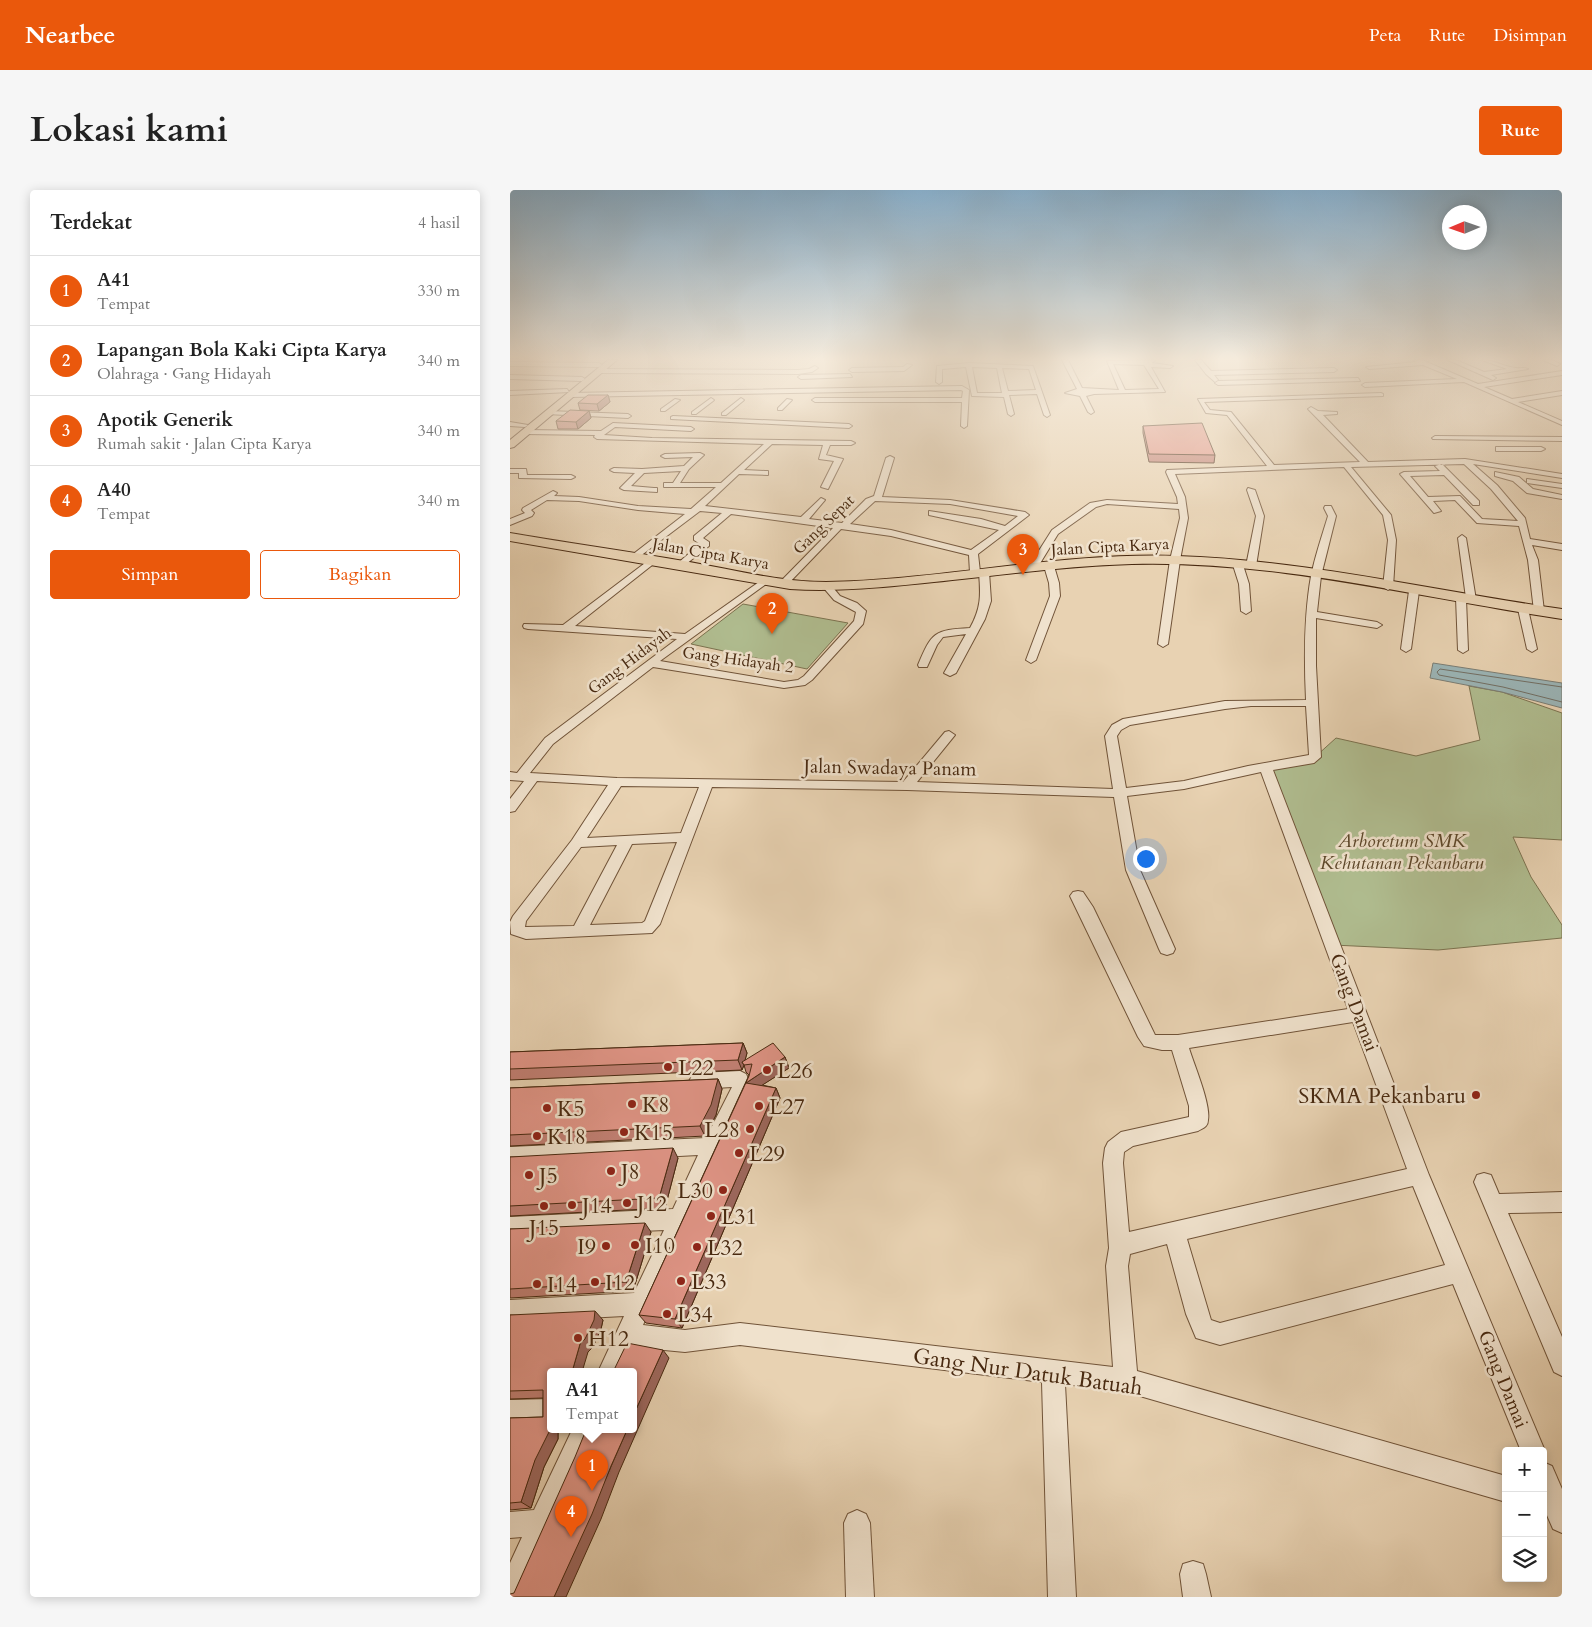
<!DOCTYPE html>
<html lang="id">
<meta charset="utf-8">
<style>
:root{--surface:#fff;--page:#f6f6f6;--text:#222;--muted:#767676;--line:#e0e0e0;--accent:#ea580c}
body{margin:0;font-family:Cardo,serif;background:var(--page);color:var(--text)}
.controls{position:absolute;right:15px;bottom:15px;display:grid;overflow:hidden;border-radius:5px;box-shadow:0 2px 12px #0003}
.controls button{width:45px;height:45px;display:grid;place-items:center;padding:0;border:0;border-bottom:1px solid var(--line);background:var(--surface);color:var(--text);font:25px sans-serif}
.compass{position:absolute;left:932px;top:15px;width:45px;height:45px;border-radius:50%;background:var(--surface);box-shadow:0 2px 12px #0003;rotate:268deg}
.you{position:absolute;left:635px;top:668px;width:18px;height:18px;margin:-12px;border:4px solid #fff;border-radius:50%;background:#1a73e8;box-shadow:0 0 0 8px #1a73e833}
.badge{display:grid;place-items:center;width:32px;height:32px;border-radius:50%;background:var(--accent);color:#fff;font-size:16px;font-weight:700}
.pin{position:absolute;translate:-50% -41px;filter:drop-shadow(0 1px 2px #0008)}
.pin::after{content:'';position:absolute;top:26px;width:18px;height:15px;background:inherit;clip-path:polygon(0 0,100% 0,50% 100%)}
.popup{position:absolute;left:37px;top:1178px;width:90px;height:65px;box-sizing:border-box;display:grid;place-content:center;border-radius:5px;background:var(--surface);filter:drop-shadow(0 1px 4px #0005);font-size:16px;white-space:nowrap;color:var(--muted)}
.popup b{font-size:19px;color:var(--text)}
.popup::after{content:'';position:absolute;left:50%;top:100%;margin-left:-10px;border:10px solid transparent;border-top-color:var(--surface)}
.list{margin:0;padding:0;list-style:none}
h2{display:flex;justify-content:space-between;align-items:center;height:65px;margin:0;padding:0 20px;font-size:21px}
h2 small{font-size:16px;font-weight:400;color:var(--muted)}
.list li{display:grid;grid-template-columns:32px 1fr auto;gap:15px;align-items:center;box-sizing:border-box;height:70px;padding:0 20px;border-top:1px solid var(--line)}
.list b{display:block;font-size:19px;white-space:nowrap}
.list p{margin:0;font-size:16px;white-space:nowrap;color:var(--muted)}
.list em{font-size:16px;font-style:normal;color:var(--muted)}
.actions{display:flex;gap:10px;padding:15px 20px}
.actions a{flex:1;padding:11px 0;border:1px solid var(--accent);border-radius:5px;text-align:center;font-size:18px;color:var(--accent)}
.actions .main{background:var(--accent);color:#fff}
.icon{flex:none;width:28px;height:28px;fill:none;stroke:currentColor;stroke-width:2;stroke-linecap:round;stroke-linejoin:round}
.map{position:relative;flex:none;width:1052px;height:1407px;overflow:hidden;border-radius:5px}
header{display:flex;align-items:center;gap:30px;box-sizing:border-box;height:70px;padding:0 25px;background:var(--accent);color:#fff}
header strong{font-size:24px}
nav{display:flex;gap:28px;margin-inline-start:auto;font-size:18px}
.intro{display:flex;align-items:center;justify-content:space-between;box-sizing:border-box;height:120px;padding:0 30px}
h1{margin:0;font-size:35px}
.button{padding:12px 22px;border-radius:5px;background:var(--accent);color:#fff;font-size:18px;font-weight:700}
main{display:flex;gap:30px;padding:0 30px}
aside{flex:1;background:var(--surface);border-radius:5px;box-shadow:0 2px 12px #0003}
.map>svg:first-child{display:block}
.green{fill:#b0bd90;stroke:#7c7350}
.water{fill:#9bb5b7;stroke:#7a7d74}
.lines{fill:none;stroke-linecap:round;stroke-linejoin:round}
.shore{stroke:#726f64;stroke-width:1}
.street-casing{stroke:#705338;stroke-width:2}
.primary-casing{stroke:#482910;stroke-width:2}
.street{fill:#f0e2cd;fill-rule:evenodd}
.primary{fill:#e8d2b2;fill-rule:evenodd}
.wall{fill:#c28074;stroke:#482910}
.shaded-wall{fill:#9e685e;stroke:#482910}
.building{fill:#e19587;stroke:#482910}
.poi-dot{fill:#8f2418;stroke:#f0e2cd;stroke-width:2}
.labels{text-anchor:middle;stroke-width:5;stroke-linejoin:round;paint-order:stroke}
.far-street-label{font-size:16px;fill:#482910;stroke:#f0e2cd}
.street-label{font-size:19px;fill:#482910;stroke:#f0e2cd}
.park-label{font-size:19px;font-style:italic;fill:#5d472a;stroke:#f0e2cd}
.near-poi-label{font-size:22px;fill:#482910;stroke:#f0e2cd;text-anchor:start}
.near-street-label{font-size:22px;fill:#482910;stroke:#f0e2cd}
</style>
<header>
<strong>Nearbee</strong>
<nav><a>Peta</a><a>Rute</a><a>Disimpan</a></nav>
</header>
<div class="intro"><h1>Lokasi kami</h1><a class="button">Rute</a></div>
<main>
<aside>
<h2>Terdekat<small>4 hasil</small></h2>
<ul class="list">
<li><span class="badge">1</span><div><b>A41</b><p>Tempat</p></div><em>330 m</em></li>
<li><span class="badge">2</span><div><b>Lapangan Bola Kaki Cipta Karya</b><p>Olahraga · Gang Hidayah</p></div><em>340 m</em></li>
<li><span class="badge">3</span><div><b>Apotik Generik</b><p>Rumah sakit · Jalan Cipta Karya</p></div><em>340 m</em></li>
<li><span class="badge">4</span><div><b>A40</b><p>Tempat</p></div><em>340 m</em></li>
</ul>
<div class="actions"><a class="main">Simpan</a><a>Bagikan</a></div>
</aside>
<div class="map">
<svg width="1052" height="1407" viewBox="0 0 1052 1407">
<rect width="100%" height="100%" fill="#e8d2b2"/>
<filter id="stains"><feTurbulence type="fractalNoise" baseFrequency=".004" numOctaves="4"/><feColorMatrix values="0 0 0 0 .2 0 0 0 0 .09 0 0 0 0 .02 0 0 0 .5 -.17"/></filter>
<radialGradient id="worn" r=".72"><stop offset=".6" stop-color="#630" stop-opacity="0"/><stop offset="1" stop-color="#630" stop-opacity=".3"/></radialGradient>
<!-- green -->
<g class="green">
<path d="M233,414L338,433L297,479L181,454Z"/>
<path d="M959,496L992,502L1052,523V650L1003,647L1021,687L1052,735V748L928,760L823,755L756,578L805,567L826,548L906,566L970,550Z"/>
</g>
<!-- water -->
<path class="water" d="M923,473L1052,493V518L992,502L920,488Z"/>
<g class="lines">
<!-- shore -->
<path class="shore" d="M1052,497L930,479L927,482L929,485L993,497L1052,512"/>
<!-- street casing -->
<g class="street-casing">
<g id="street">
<path d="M552,170H558L572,198L609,200L597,171L645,170L642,173L663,176L660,178L641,177L655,202L584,204L576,206L584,222L581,224L578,222L570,206L555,203L567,199ZM603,174L634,175L649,199L615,200Z"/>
<path d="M685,170H691L701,181L824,178L827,180L824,182L704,185L708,190L705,192L696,184Z"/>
<path d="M904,170H912L968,194L1052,181V185L974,197L1002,209L1052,201V205L1008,212L1052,231V235L954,192L855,197L852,195L855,193L947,189L913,175L859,179L856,177L906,172Z"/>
<path d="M938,170H946L974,182L997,179L972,170C985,170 994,177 1006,178C1011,179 1013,177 1018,179L981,185L986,188L983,190Z"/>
<path d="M1033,170H1042L1050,174L1047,176Z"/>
<path d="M0,172L89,173L92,175L89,177L0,176Z"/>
<path d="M459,173L523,176L540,225L537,227L534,225L527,204L499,205L504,224L501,226L498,224L494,207L462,206L456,177L432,179V192L429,194L426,192L427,176ZM462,177L487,178L492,203H467ZM492,178L519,179L526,200L498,201Z"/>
<path d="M397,174L402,175L394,181L342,182L339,180L342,178L393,177Z"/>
<path d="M305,176L308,178L302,182L288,184L89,183L86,181L89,179L288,180L299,179Z"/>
<path d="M340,184L342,187L291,189L288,187L291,185Z"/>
<path d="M0,185L72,187L75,189L72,191L0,189Z"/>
<path d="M848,188L850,191L708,195L705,193L708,191Z"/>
<path d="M452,196L459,200L457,236L454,238L451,236L452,212H305L302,210L305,208H452L453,201L451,200L60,207L57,205L60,203Z"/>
<path d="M57,199L59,202L0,205V201Z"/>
<path d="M871,203L873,204V206L694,212L700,220L721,222L764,275L850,272L799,220L798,219L801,217L808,221L827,222V224L813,225L858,272L955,269L1052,284V288L963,274L987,295L1015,328L1020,349L1052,354V360L1022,355L1028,370L1034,421L1033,423H1025L1024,421L1018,370L1009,336L967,333L945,310L923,311L931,321L924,323L890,284L894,282L930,281L925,276L932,274L969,311V315H963L934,285L900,286L918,307L950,306L972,329L1008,331L981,299L954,274L841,277L881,325L886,350L883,397L878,400L873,397L878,350L873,325L834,277L665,284L675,307L678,328L670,370L658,454L653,457L648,454L660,370L670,328L669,319L597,314L586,317L548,344L526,380H520L518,378L542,340L580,313L597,310L668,314L667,307L656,282L657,280L757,276L717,225L696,223L688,209Z"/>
<path d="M201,208L204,210L203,211L186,224H182V222Z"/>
<path d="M231,208L234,210L233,211L216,225H212V223Z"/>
<path d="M165,209L170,210L155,221H151V219Z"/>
<path d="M277,209L282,210L272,220H268V218Z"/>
<path d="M38,221L118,224L121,226L118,228L36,224L35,223Z"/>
<path d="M163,226L339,234L342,236L339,238L161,229V227Z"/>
<path d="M0,232L18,235L15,237L0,236Z"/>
<path d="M103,233L181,237L184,239L181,241L105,237L94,245L142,248L341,251L345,253L341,255H320L316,265L333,269L318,299L311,297L324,271L309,269L313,255L262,254L234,280L255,281H258V285L229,284L195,316L291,327L311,308L315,310L299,329L332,333L356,309L364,306L376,268L380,266L384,268L372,307L440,310L515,322L519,325L468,364L470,382L474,379L479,382L481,411L475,429L446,483L440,486L434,483L456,444L433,447L427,455L417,477H409L408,475C422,442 424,440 460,438C471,418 471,406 469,383L465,386L460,383L459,365L381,346L331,339L277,395L274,396L269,393L271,391L323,338L221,324L193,348L199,352V356L171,378L168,377V373L190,354L184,350V346L212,323L190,321L125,370L120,367L122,365L175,324L128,320L69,311L37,310L21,320L24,323L22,326L0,335V329L15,323L12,320L13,318L43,301L47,303L44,306L69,307L128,316L181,319L206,297H154V293H163L171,281L134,283L121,296L144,298H147V302L114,300L110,298L125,283L104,282L100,280L104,278L132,279L174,276L183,267L155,268L151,266L155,264L190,263L194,265L179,279L170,293H211L254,254L87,249L84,247L85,245L15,244L12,242L15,240L91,241ZM365,311L440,314L508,326L495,336L471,329L419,321V325L489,340L461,360L381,340L340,334Z"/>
<path d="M925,246L1052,247V251L923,249L922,248Z"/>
<path d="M986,257H1031L1035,259L1031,261H986Z"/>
<path d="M0,279H16L17,285H61L65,287L61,289L9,288V283H0Z"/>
<path d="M985,282L1009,287L1023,299L1052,305V309L1017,303L1003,291L985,286Z"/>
<path d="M1017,289L1052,294V298L1017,293Z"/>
<path d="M738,298L745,300L754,326L746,376L741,379L736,376L746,326L737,300Z"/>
<path d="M815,316H821L826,326L811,386L807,422L867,432L872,435L867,438L806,428V476L811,567L804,573L763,580L919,985L1035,1261L1033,1266V1261H1011L943,1094L710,1155L686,1148L676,1124L657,1054L620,1064L618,1076L627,1181L996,1286V1312L616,1202L555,1194L566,1407H538L532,1192L230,1155L175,1162L123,1157L112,1182H88L114,1126L0,1132V1110L124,1103L154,1040L0,1047V1027L163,1019L188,965L0,975V957L196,948L222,897L188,899L182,896L179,891L182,886L188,883L230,881L236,884L241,895L210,959L133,1135L175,1140L230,1133L603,1177L596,1076L599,1058L593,973L595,958L598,952L611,942L679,927V916L662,860H652L634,856L628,847L560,706L563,702L568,701L573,702L583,717L645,845H668L838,819L751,582L674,599L617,606L630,680L665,759L663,763L657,765L651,763L649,759L616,680L604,607L397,600L202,597L150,734L142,743L16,749L1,744L0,732L3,726L62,650L98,595L27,591L5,621L0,622V609L14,591L0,590V582L7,583L35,548L167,449L18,439L14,438L13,436L14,434L53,435L143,367L146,368V372L65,436L175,444L256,387L261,390L259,392L150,471L274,492L288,490L294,486L344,431L346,422L324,410L312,396L314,394H320L330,406L347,413L356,421L353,434L302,490L295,495L274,498L143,477L43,554L20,583L107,588L393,592L435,542L439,541L445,545L407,592L603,599L595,546L602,535L613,529L715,511L796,510C794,468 794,426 801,386C805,366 812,346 818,326L814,318ZM741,516H796L799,565L738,576L674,591L616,598L607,546L611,540L620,535L715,519ZM111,596L189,597L171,643L77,648ZM167,652L135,731L132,733L80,735L122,654ZM107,655L64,736L15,737L16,731L71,657ZM843,832L897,979L619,1042L613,973L614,962L623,956L688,941C693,938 698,937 698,930C701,914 684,875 679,858ZM903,996L935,1075L710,1133L701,1130L677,1049Z"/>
<path d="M952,345L956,348L966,410L961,413L956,409L958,460L953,463L948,460L946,408L951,405L956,408L948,348Z"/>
<path d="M728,372L733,375L739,394L741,421L736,424L731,421L729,394L723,375Z"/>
<path d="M539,373L544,376L549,393L550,406L526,470L521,473L516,470L540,406L539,393L534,376Z"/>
<path d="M904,398L909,401L901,459L896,462L891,459L899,401Z"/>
<path d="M1013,416L1018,419L1027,459L1022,462L1017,459L1008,419Z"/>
<path d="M974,983L981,985L989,1004L1052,1002V1022L998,1023L1052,1147V1186L1044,1182L964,992L967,985Z"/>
<path d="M41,1209V1233L0,1234V1210Z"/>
<path d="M62,1240H86L13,1407H0V1373L12,1347L0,1348V1322L24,1320Z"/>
<path d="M1033,1272L1042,1276L1052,1299V1343L1043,1339L1033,1316Z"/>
<path d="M347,1320L356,1324L360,1333L364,1407H336L334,1333L338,1324Z"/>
<path d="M683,1371L693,1374L696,1384L701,1407H673L670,1384L673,1374Z"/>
</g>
</g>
<!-- primary casing -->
<g class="primary-casing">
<g id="primary">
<path d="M98,170H107L4,257L0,258V250Z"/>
<path d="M0,343C58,353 116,361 174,371C221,379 268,392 316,392C433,390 549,362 667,366C796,370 924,401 1052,419V429C910,408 767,370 622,374C556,376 490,385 424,392C376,397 328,402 280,399L0,351Z"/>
</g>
</g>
<!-- street -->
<use href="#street" class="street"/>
<!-- primary -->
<use href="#primary" class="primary"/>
</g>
<!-- wall -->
<g class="wall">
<path d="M98,205L100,212L89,221L70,220L68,213Z"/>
<path d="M79,221L81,228L68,239H48L46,231Z"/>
<path d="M633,236L705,265L704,273L639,272L633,243Z"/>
<path d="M233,853L237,863L235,870L275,867L279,878L252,895L266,898L270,908L172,1138L136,1133L129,1125L239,885L236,882L234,875L232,880L0,890V862Z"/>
<path d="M208,889L212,899L206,925L195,946L0,956V898Z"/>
<path d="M0,967L168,968L155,1018L0,1026Z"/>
<path d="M0,1039L141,1042L123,1101L0,1108Z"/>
<path d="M0,1125L93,1130L91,1139L83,1157L78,1162L41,1182V1240H48V1249L34,1277L21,1318L0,1320V1228L33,1227V1208L0,1209Z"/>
</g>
<!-- shaded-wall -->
<g class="shaded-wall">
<path d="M98,205L100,212L89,221L87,214Z"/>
<path d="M79,221L81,228L68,239L66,232Z"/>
<path d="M233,853L237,863L234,874L232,872L234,875L232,880L228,870Z"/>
<path d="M275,867L279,878L240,903L236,893Z"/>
<path d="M208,889L212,899L206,925L195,946L190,936Z"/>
<path d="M266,898L270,908L172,1138L165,1129Z"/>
<path d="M163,958L168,968L155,1018L149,1008Z"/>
<path d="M135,1033L141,1042L123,1101L116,1092Z"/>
<path d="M85,1121L93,1130L91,1139L83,1157L78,1162L72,1182H62L70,1154Z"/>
<path d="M153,1160L159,1168L109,1282L91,1329L56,1407H44L117,1240H123V1226Z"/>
<path d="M41,1219V1240H48V1249L34,1277L21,1318L11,1312Z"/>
</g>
<!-- building -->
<g class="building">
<path d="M78,205H98L87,214L68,213Z"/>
<path d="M60,220L79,221L66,232L46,231Z"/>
<path d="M692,233L705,265L639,264L633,236Z"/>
<path d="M233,853L228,870L0,879V862Z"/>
<path d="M263,853L275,867L236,893L266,898L165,1129L129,1125L239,886L242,874L234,875L232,872Z"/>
<path d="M208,889L201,915L190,936L0,945V898Z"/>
<path d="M163,958L149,1008L0,1016V967Z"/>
<path d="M135,1033L116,1092L0,1099V1039Z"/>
<path d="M85,1121L84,1130L75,1149L70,1154L62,1182H41V1219L39,1242L25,1270L11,1312L0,1313V1228L33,1227V1200L0,1201V1125Z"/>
<path d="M117,1153L153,1160L123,1226V1182H103Z"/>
<path d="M76,1240H117L101,1276L82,1324L44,1407H0V1404L4,1403L65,1267Z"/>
</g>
<!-- sky -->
<linearGradient id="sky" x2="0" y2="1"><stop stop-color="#89b4d4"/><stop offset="0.46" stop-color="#f5ebdc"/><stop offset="1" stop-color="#f5ebdc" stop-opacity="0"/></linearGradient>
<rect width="1052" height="367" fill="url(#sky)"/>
<!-- markers -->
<g class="poi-dot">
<circle cx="158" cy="877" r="5"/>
<circle cx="257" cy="880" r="5"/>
<circle cx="966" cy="905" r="5"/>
<circle cx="122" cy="914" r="5"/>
<circle cx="249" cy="916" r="5"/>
<circle cx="37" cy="918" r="5"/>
<circle cx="240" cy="939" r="5"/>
<circle cx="114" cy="942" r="5"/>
<circle cx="27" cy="946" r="5"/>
<circle cx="229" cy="963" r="5"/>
<circle cx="101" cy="981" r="5"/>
<circle cx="19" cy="985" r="5"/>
<circle cx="213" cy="1000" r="5"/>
<circle cx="117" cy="1013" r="5"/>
<circle cx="62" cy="1015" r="5"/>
<circle cx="34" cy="1016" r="5"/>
<circle cx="201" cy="1026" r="5"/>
<circle cx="125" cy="1055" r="5"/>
<circle cx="96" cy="1056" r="5"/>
<circle cx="187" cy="1057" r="5"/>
<circle cx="171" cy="1091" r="5"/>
<circle cx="85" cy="1092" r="5"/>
<circle cx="27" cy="1094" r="5"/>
<circle cx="157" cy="1124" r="5"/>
<circle cx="68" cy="1148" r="5"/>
</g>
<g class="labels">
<!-- far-street labels -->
<g class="far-street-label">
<text transform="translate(313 334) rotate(-44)" y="6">Gang Sepat</text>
<text transform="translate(600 356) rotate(-3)" y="6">Jalan Cipta Karya</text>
<text transform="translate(201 363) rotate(10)" y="6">Jalan Cipta Karya</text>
<text transform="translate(228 469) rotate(8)" y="6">Gang Hidayah 2</text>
<text transform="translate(119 470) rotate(-37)" y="6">Gang Hidayah</text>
</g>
<!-- street labels -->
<g class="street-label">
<text transform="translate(380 577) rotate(1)" y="7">Jalan Swadaya Panam</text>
<text transform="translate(845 812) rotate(69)" y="7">Gang Damai</text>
<text transform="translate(994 1189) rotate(68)" y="7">Gang Damai</text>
</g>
<!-- park labels -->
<g class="park-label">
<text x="892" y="657">Arboretum SMK<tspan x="892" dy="22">Kehutanan Pekanbaru</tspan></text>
</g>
<!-- near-poi labels -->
<g class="near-poi-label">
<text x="168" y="885">L22</text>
<text x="267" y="888">L26</text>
<text x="956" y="913" text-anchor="end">SKMA Pekanbaru</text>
<text x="132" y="922">K8</text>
<text x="259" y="924">L27</text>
<text x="47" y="926">K5</text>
<text x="230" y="947" text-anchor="end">L28</text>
<text x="124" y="950">K15</text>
<text x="37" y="954">K18</text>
<text x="239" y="971">L29</text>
<text x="111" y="989">J8</text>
<text x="29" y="993">J5</text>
<text x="203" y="1008" text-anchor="end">L30</text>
<text x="127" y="1021">J12</text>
<text x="72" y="1023">J14</text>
<text x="211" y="1034">L31</text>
<text x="34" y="1045" text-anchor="middle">J15</text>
<text x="135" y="1063">I10</text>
<text x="86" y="1064" text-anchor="end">I9</text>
<text x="197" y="1065">L32</text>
<text x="181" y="1099">L33</text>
<text x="95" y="1100">I12</text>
<text x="37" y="1102">I14</text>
<text x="167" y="1132">L34</text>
<text x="78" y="1156">H12</text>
</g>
<!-- near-street labels -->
<g class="near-street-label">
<text transform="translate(518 1181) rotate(8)" y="8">Gang Nur Datuk Batuah</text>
</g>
</g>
<rect width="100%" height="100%" filter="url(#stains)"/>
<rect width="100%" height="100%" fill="url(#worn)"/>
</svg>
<div class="controls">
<button>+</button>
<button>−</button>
<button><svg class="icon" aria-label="layers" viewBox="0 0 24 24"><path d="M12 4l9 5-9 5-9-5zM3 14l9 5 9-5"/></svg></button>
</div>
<svg class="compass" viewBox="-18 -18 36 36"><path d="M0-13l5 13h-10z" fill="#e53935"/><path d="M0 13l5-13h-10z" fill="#767676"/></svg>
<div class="you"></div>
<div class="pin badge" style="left:82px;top:1301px">1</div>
<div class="popup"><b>A41</b>Tempat</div>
<div class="pin badge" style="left:262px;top:444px">2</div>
<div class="pin badge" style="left:513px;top:385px">3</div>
<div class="pin badge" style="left:61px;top:1347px">4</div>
</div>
</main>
